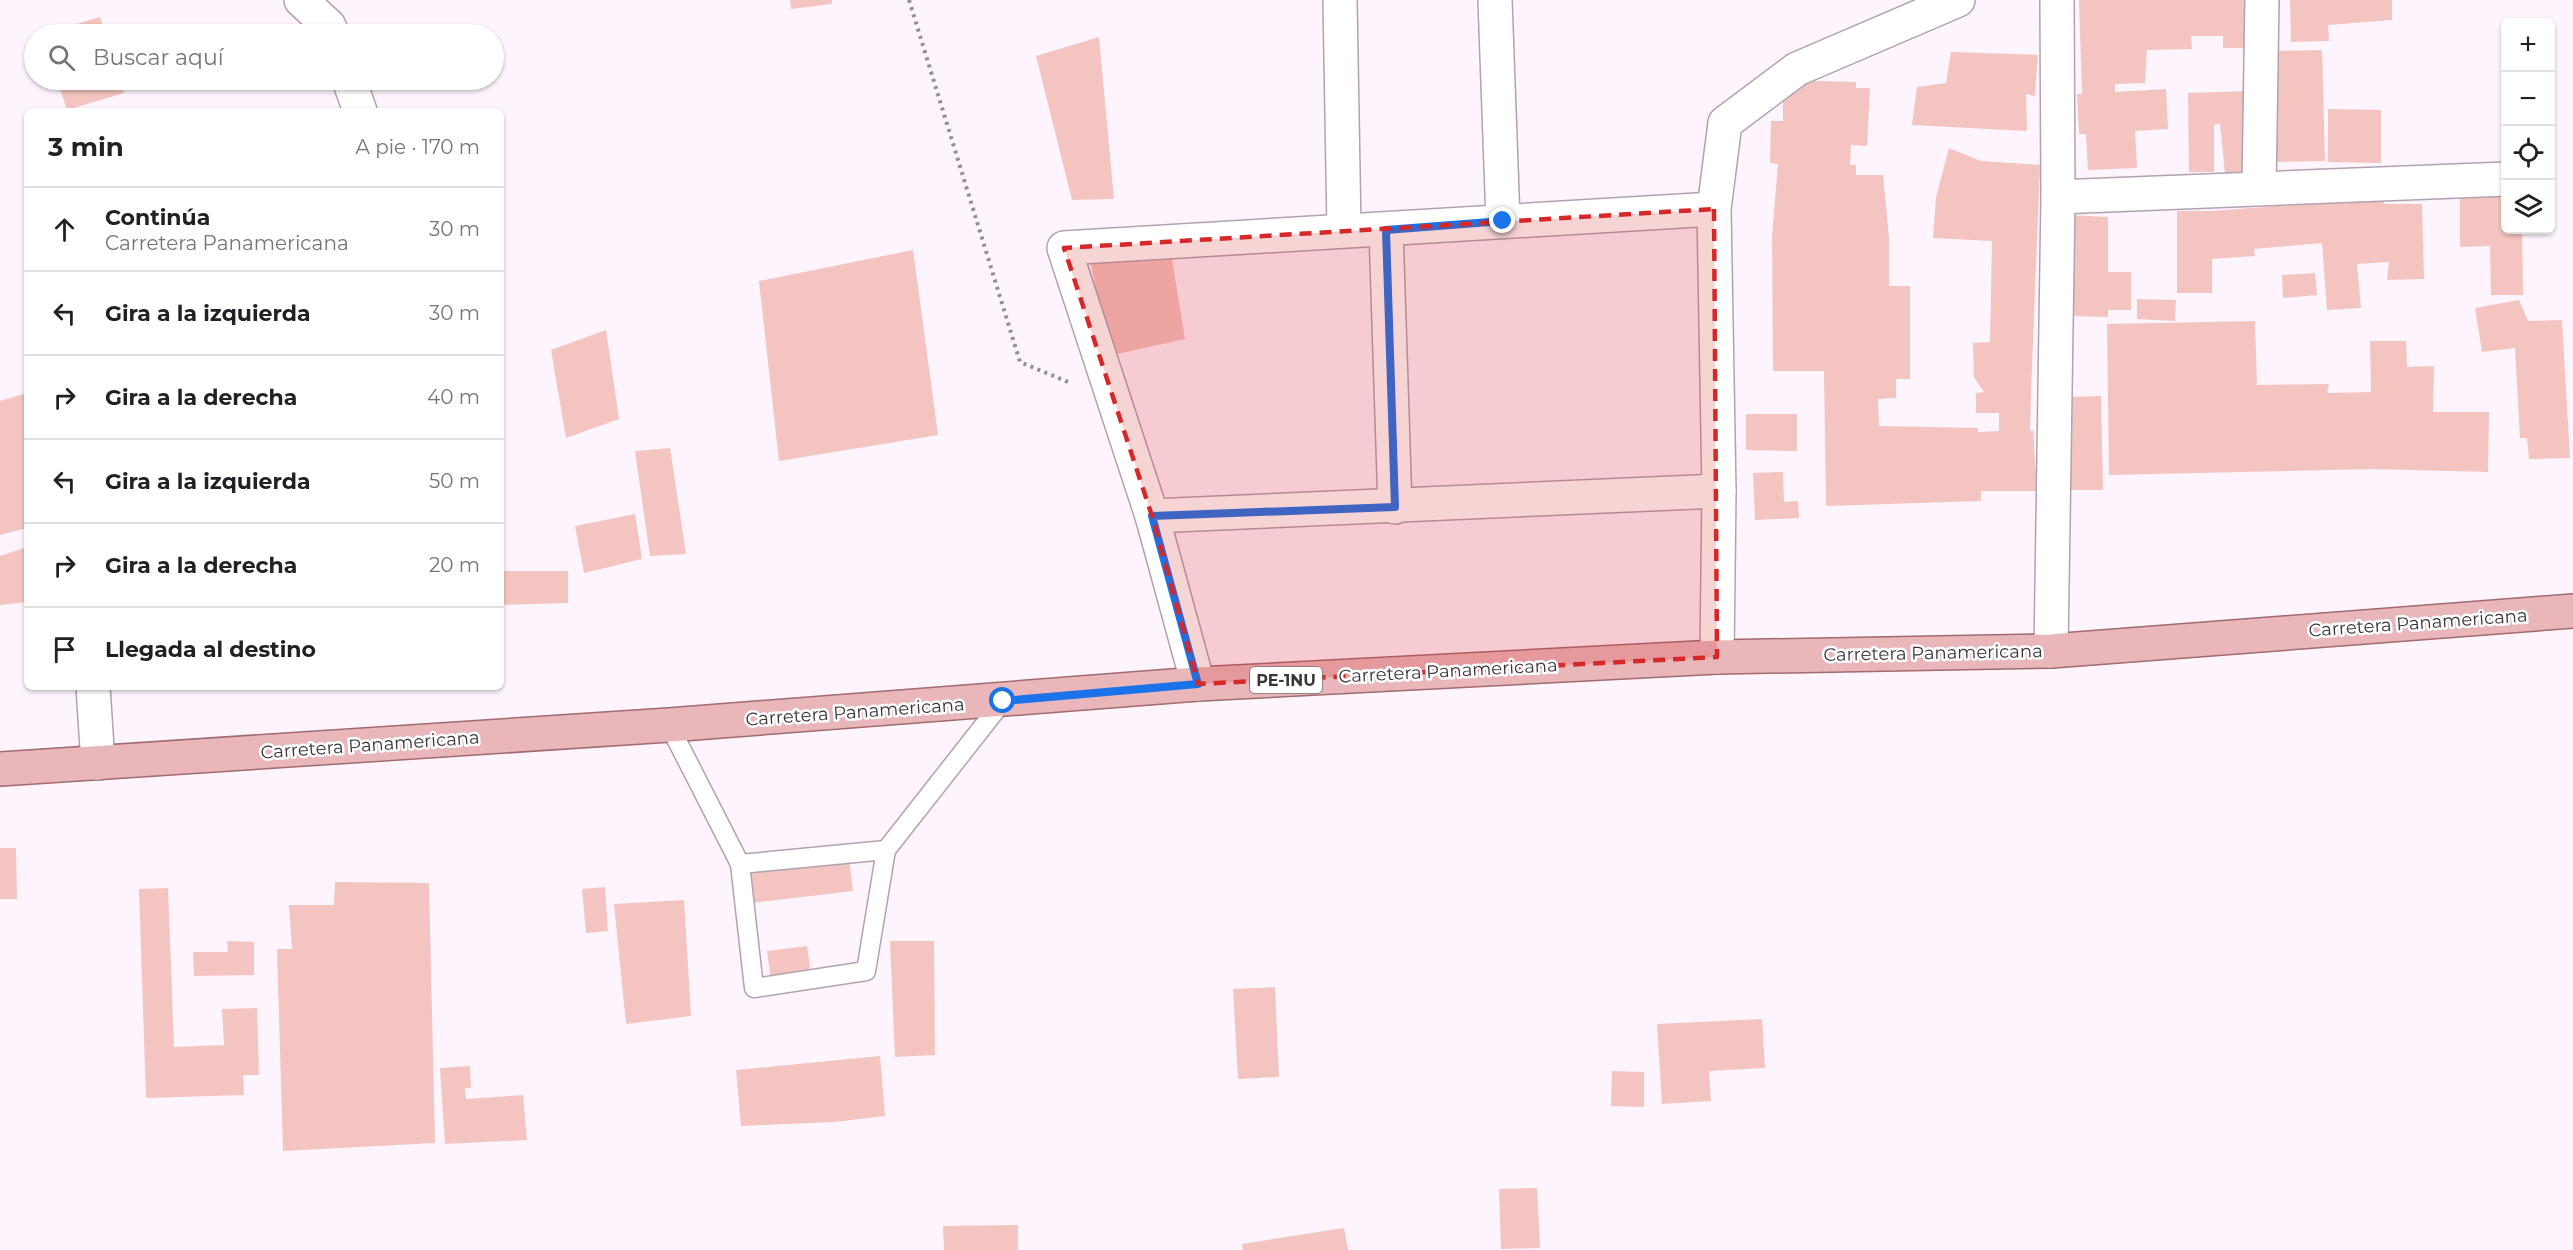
<!DOCTYPE html>
<html lang="es">
<meta charset="utf-8">
<style>
:root{--surface:#fff;--page:#f2f2f2;--text:#202124;--muted:#757577;--line:#e0e0e0}
body{margin:0;font-family:Montserrat,sans-serif;background:var(--page);color:var(--text)}
.controls{position:absolute;right:18px;top:18px;display:grid;overflow:hidden;border-radius:9px;box-shadow:0 2px 4px #0004}
.controls button{width:54px;height:54px;display:grid;place-items:center;padding:0;border:0;border-bottom:2px solid var(--line);background:var(--surface);color:var(--text);font:30px sans-serif}
.stop{position:absolute;width:18px;height:18px;margin:-14px;border:4px solid #1a73e8;border-radius:50%;background:#fff}
.stop.end{background:#1a73e8;border-color:#fff;box-shadow:0 2px 6px #0008}
.list{margin:0;padding:0;list-style:none}
h2{display:flex;justify-content:space-between;align-items:center;height:78px;margin:0;padding:0 24px;font-size:26px}
h2 small{font-size:20px;font-weight:400;color:var(--muted)}
.list li{display:grid;grid-template-columns:39px 1fr auto;gap:18px;align-items:center;box-sizing:border-box;height:84px;padding:0 24px;border-top:2px solid var(--line)}
.list b{display:block;font-size:22px;white-space:nowrap}
.list p{margin:0;font-size:20px;white-space:nowrap;color:var(--muted)}
.list em{font-size:20px;font-style:normal;color:var(--muted)}
.icon{flex:none;width:33px;height:33px;fill:none;stroke:currentColor;stroke-width:2;stroke-linecap:round;stroke-linejoin:round}
.map{position:relative;flex:none;width:2573px;height:1250px;overflow:hidden}
.search{position:absolute;background:var(--surface);box-shadow:0 2px 4px #0004;left:24px;top:24px;width:480px;height:66px;display:flex;align-items:center;gap:15px;box-sizing:border-box;padding:0 21px;border-radius:33px;color:var(--muted);font-size:22px}
.panel{position:absolute;background:var(--surface);box-shadow:0 2px 4px #0004;left:24px;top:108px;width:480px;height:582px;border-radius:9px}
.map>svg:first-child{display:block}
.building{fill:#f4c5c0}
.lines{fill:none;stroke-linecap:round;stroke-linejoin:round}
.service-casing{stroke:#b2a2b1;stroke-width:21}
.minor-casing{stroke:#b2a2b1;stroke-width:36}
.primary-casing{stroke:#a36a70;stroke-width:36}
.path{stroke:#958d95;stroke-width:4;stroke-dasharray:3 4.5;stroke-linecap:butt}
.service{stroke:#fff;stroke-width:18}
.minor{stroke:#fff;stroke-width:33}
.primary{stroke:#e9b6ba;stroke-width:33}
.route{stroke:#1a73e8;stroke-width:8}
.marked{fill:#d62828;fill-opacity:0.2;stroke:#d62828;stroke-width:4.5;stroke-dasharray:12 8;stroke-linejoin:round}
.labels{text-anchor:middle;stroke-width:5;stroke-linejoin:round;paint-order:stroke}
.shield{fill:#fff;stroke:#767276;stroke-width:1.5}
.shield-label{font-size:16px;font-weight:bold;fill:#3b353b}
.street-label{font-size:18px;fill:#3b353b;stroke:#fff}
</style>
<div class="map">
<svg width="2573" height="1250" viewBox="0 0 2573 1250">
<rect width="100%" height="100%" fill="#fef4fd"/>
<!-- building -->
<g class="building">
<path d="M790,0H832V4L791,9Z"/>
<path d="M2079,0H2255L2256,48H2223V36H2191L2192,49L2147,50L2145,83L2115,84V92L2166,89L2168,129L2135,131L2137,168L2088,170L2086,134H2079L2077,94H2082Z"/>
<path d="M2290,0H2392V20L2328,25L2329,41L2291,42Z"/>
<path d="M100,17L105,34H44Z"/>
<path d="M1099,37L1114,199L1072,200L1036,56Z"/>
<path d="M2322,50L2325,161L2274,162L2271,51Z"/>
<path d="M1951,52L2038,55L2035,96L2026,94L2027,131L1912,125L1917,87L1946,83Z"/>
<path d="M57,80H120L124,93L67,110Z"/>
<path d="M1815,81L1856,82V88H1870L1867,146L1851,145L1850,165H1856V175H1883L1889,238V286H1910V379H1896V398L1878,399L1879,426L1978,428V432L1999,431V413H1976V393L1984,392L1974,377L1973,343L1990,342L1992,241L1933,238L1936,197L1949,148L1981,161L2040,165L2031,393L2030,431L2033,430L2037,491H1981V501L1826,506L1824,371H1773L1772,237L1778,164L1770,163L1771,121H1783V101L1796,88Z"/>
<path d="M2249,91L2250,171L2225,173L2220,124L2214,125V172H2189L2188,93Z"/>
<path d="M2328,109L2381,110V163L2328,162Z"/>
<path d="M2460,193H2505L2506,230H2522L2523,295H2491L2490,246L2460,247Z"/>
<path d="M2383,198L2384,204H2422L2424,279L2387,280L2389,262L2357,264L2361,308L2327,310L2322,243L2254,249L2255,256L2212,259V293H2177V211H2211Z"/>
<path d="M2069,215L2108,217V272H2131V310H2108V317L2066,316Z"/>
<path d="M913,250L938,435L779,461L759,281Z"/>
<path d="M1171,253L1185,339L1108,356L1091,263Z"/>
<path d="M2315,273L2317,295L2283,298L2282,275Z"/>
<path d="M2137,299L2176,300L2175,321L2137,319Z"/>
<path d="M2519,300L2528,321L2562,320L2570,458L2529,459L2527,438H2520L2515,348L2482,352L2475,308Z"/>
<path d="M2255,321L2257,385L2329,384L2327,393L2371,392L2370,341H2406L2407,367L2434,366L2433,412H2489L2488,472L2373,469L2109,475L2107,324Z"/>
<path d="M606,330L619,419L566,438L551,350Z"/>
<path d="M27,393V528L0,535V401Z"/>
<path d="M2101,396L2103,490H2071L2068,397Z"/>
<path d="M1746,414H1797V451L1746,450Z"/>
<path d="M670,448L686,554L650,556L635,451Z"/>
<path d="M1783,472L1784,502L1798,501L1799,518L1755,520L1753,473Z"/>
<path d="M635,514L642,559L584,573L575,526Z"/>
<path d="M27,547V602L0,605V556Z"/>
<path d="M501,571H568V603L501,605Z"/>
<path d="M0,848H16L17,899H0Z"/>
<path d="M849,859L853,891L751,903L747,871Z"/>
<path d="M335,882L429,883L435,1143L283,1151L277,949H292L289,905H334Z"/>
<path d="M605,887L608,931L586,933L582,889Z"/>
<path d="M168,888L174,1047L224,1045L222,1009L257,1008L259,1075H243L244,1095L146,1098L139,889Z"/>
<path d="M684,900L691,1016L626,1024L614,904Z"/>
<path d="M227,941L254,942V975L194,976L193,952H228Z"/>
<path d="M890,941H934L935,1055L895,1057Z"/>
<path d="M807,946L812,982L772,988L767,951Z"/>
<path d="M1275,987L1279,1077L1238,1079L1233,989Z"/>
<path d="M1762,1019L1765,1068L1709,1071L1711,1101L1662,1104L1657,1024Z"/>
<path d="M880,1056L885,1116L834,1122L741,1126L736,1070Z"/>
<path d="M470,1066L471,1088H465L466,1099L523,1095L527,1140L445,1144L440,1068Z"/>
<path d="M1612,1071L1644,1072V1107L1611,1106Z"/>
<path d="M1537,1188L1540,1248L1501,1249L1499,1189Z"/>
<path d="M1018,1225V1250H944L943,1226Z"/>
<path d="M1344,1228L1348,1250H1243L1242,1244Z"/>
</g>
<g class="lines">
<!-- service casing -->
<g class="service-casing">
<g id="service">
<path d="M669,725L740,864L886,850L1003,701"/>
<path d="M740,864L754,988L866,971L886,850"/>
</g>
</g>
<!-- minor casing -->
<g class="minor-casing">
<g id="minor">
<path d="M301,0L329,26L332,34"/>
<path d="M1340,0L1344,229"/>
<path d="M1495,0L1503,221"/>
<path d="M349,80L360,111"/>
<path d="M2259,188L2262,0"/>
<path d="M2058,197L2506,179"/>
<path d="M1386,230L1395,507"/>
<path d="M1152,516L1719,491"/>
<path d="M2051,651L2058,197L2057,0"/>
<path d="M1717,657L1719,491L1714,209L1725,123L1797,69L1958,0"/>
<path d="M1198,684L1152,516L1064,248L1714,209"/>
<path d="M93,687L98,763"/>
</g>
</g>
<!-- primary casing -->
<g class="primary-casing">
<path id="primary" d="M0,769L669,725L1198,684L1717,657L2051,651L2573,611"/>
</g>
<!-- path -->
<path class="path" d="M909,0L1020,362L1068,382"/>
<!-- service -->
<use href="#service" class="service"/>
<!-- minor -->
<use href="#minor" class="minor"/>
<!-- primary -->
<use href="#primary" class="primary"/>
</g>
<g class="lines">
<!-- route -->
<path class="route" d="M1003,701L1198,684L1152,516L1395,507L1386,230L1503,221"/>
</g>
<!-- marked area -->
<path class="marked" d="M1714,209L1717,657L1198,684L1152,516L1064,248Z"/>
<g class="labels">
<!-- shield labels -->
<rect class="shield" x="1250" y="667" width="72" height="26" rx="4.5"/>
<g class="shield-label">
<text x="1286" y="686">PE-1NU</text>
</g>
<!-- street labels -->
<g class="street-label">
<text transform="translate(2418 623) rotate(-4)" y="6">Carretera Panamericana</text>
<text transform="translate(1933 653) rotate(-1)" y="6">Carretera Panamericana</text>
<text transform="translate(1448 671) rotate(-3)" y="6">Carretera Panamericana</text>
<text transform="translate(855 712) rotate(-4)" y="6">Carretera Panamericana</text>
<text transform="translate(370 745) rotate(-4)" y="6">Carretera Panamericana</text>
</g>
</g>
</svg>
<div class="controls">
<button>+</button>
<button>−</button>
<button><svg class="icon" aria-label="locate" viewBox="0 0 24 24"><circle cx="12" cy="12" r="6"/><path d="M12 2v4M12 18v4M2 12h4M18 12h4"/></svg></button>
<button><svg class="icon" aria-label="layers" viewBox="0 0 24 24"><path d="M12 4l9 5-9 5-9-5zM3 14l9 5 9-5"/></svg></button>
</div>
<div class="stop" style="left:1003px;top:701px"></div>
<div class="stop end" style="left:1503px;top:221px"></div>
<div class="search"><svg class="icon" aria-label="search" viewBox="0 0 24 24"><circle cx="10" cy="10" r="6"/><path d="M15 15l6 6"/></svg>Buscar aquí</div>
<section class="panel">
<h2>3 min<small>A pie · 170 m</small></h2>
<ul class="list">
<li><svg class="icon" aria-label="ahead" viewBox="0 0 24 24"><path d="M12 20V5M6 11l6-6 6 6"/></svg><div><b>Continúa</b><p>Carretera Panamericana</p></div><em>30 m</em></li>
<li><svg class="icon" aria-label="left" viewBox="0 0 24 24"><path d="M17 20v-9H6M10 6l-5 5 5 5"/></svg><div><b>Gira a la izquierda</b></div><em>30 m</em></li>
<li><svg class="icon" aria-label="right" viewBox="0 0 24 24"><path d="M7 20v-9h11M14 6l5 5-5 5"/></svg><div><b>Gira a la derecha</b></div><em>40 m</em></li>
<li><svg class="icon" aria-label="left" viewBox="0 0 24 24"><path d="M17 20v-9H6M10 6l-5 5 5 5"/></svg><div><b>Gira a la izquierda</b></div><em>50 m</em></li>
<li><svg class="icon" aria-label="right" viewBox="0 0 24 24"><path d="M7 20v-9h11M14 6l5 5-5 5"/></svg><div><b>Gira a la derecha</b></div><em>20 m</em></li>
<li><svg class="icon" aria-label="arrive" viewBox="0 0 24 24"><path d="M6 21V4h12l-3 4 3 4H6"/></svg><div><b>Llegada al destino</b></div></li>
</ul>
</section>
</div>
